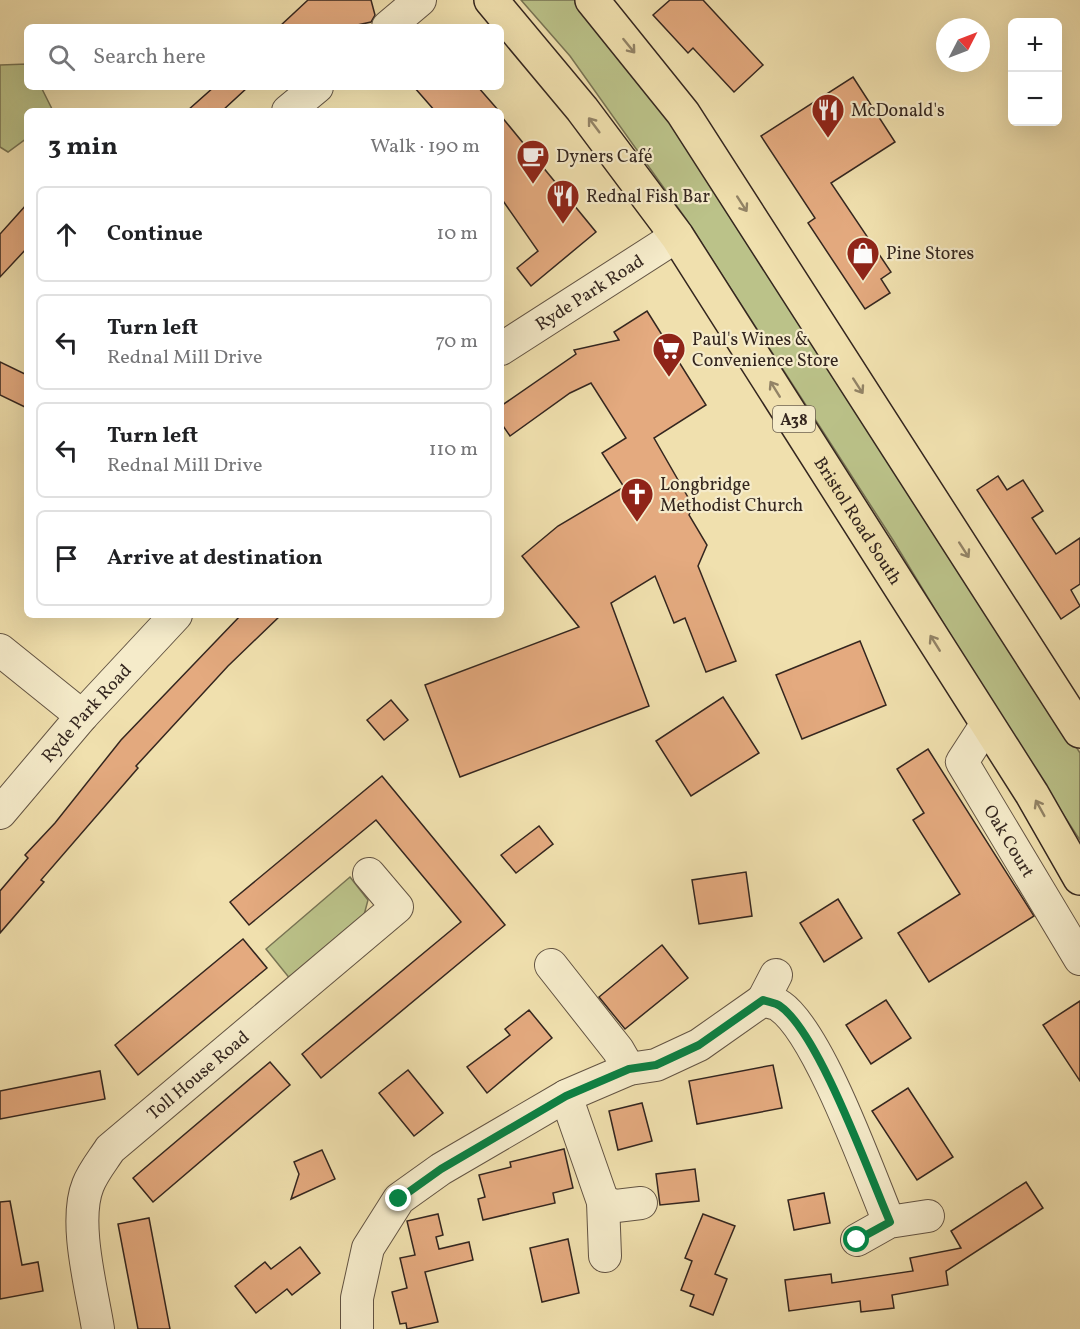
<!DOCTYPE html>
<meta charset="utf-8">
<style>
:root{--surface:#fff;--page:#f2f2f2;--text:#202124;--muted:#757577;--line:#e0e0e0}
body{margin:0;font-family:Vollkorn,serif;background:var(--page);color:var(--text)}
.controls{position:absolute;right:18px;top:18px;display:grid;overflow:hidden;border-radius:9px;box-shadow:0 6px 24px #0002}
.controls button{width:54px;height:54px;display:grid;place-items:center;padding:0;border:0;border-bottom:2px solid var(--line);background:var(--surface);color:var(--text);font:30px sans-serif}
.compass{position:absolute;left:936px;top:18px;width:54px;height:54px;border-radius:50%;background:var(--surface);box-shadow:0 6px 24px #0002;rotate:48deg}
.stop{position:absolute;width:18px;height:18px;margin:-14px;border:4px solid #0b8043;border-radius:50%;background:#fff}
.stop.end{background:#0b8043;border-color:#fff;box-shadow:0 2px 6px #0008}
.list{margin:0;padding:0;list-style:none}
h2{display:flex;justify-content:space-between;align-items:center;height:78px;margin:0;padding:0 24px;font-size:26px}
h2 small{font-size:20px;font-weight:400;color:var(--muted)}
.list li{display:grid;grid-template-columns:39px 1fr auto;gap:18px;align-items:center;box-sizing:border-box;height:96px;margin:0 12px 12px;padding:0 12px;border:2px solid var(--line);border-radius:9px}
.list b{display:block;font-size:22px;white-space:nowrap}
.list p{margin:0;font-size:20px;white-space:nowrap;color:var(--muted)}
.list em{font-size:20px;font-style:normal;color:var(--muted)}
.icon{flex:none;width:33px;height:33px;fill:none;stroke:currentColor;stroke-width:2;stroke-linecap:round;stroke-linejoin:round}
.map{position:relative;flex:none;width:1080px;height:1329px;overflow:hidden}
.search{position:absolute;background:var(--surface);box-shadow:0 6px 24px #0002;left:24px;top:24px;width:480px;height:66px;display:flex;align-items:center;gap:15px;box-sizing:border-box;padding:0 21px;border-radius:9px;color:var(--muted);font-size:22px}
.panel{position:absolute;background:var(--surface);box-shadow:0 6px 24px #0002;left:24px;top:108px;width:480px;height:510px;border-radius:9px}
.map>svg:first-child{display:block}
.green{fill:#bbc289;stroke:#787454;stroke-width:1.5}
.building{fill:#e4aa7f;stroke:#34261f;stroke-width:1.5}
.lines{fill:none;stroke-linecap:round;stroke-linejoin:round}
.minor-casing{stroke:#635443;stroke-width:34}
.highway-casing{stroke:#34261f;stroke-width:36}
.minor{stroke:#f5ebca;stroke-width:32}
.highway{stroke:#f0e0ae;stroke-width:33}
.oneway{stroke:#928366}
.route{stroke:#0b8043;stroke-width:8}
.labels{text-anchor:middle;stroke-width:4.5;stroke-linejoin:round;paint-order:stroke}
.shield{fill:#f5ebca;stroke:#6e6152;stroke-width:1.5}
.shield-label{font-size:16px;font-weight:bold;fill:#34261f}
.poi-label{font-size:18px;fill:#34261f;stroke:#f5ebca;text-anchor:start}
.street-label{font-size:18px;fill:#34261f;stroke:#f5ebca}
</style>
<div class="map">
<svg width="1080" height="1329" viewBox="0 0 1080 1329">
<rect width="100%" height="100%" fill="#f0e0ae"/>
<filter id="stains"><feTurbulence type="fractalNoise" baseFrequency=".00333" numOctaves="4"/><feColorMatrix values="0 0 0 0 .2 0 0 0 0 .09 0 0 0 0 .02 0 0 0 .5 -.17"/></filter>
<radialGradient id="worn" r=".72"><stop offset=".6" stop-color="#630" stop-opacity="0"/><stop offset="1" stop-color="#630" stop-opacity=".3"/></radialGradient>
<!-- green -->
<g class="green">
<path d="M521,0H580L678,120L1080,753V840L1008,730L893,540L686,219L570,56Z"/>
<path d="M27,64V87H41L53,111H27V138L8,152L0,147V65Z"/>
<path d="M350,877L368,900L364,915L291,980L266,949Z"/>
</g>
<!-- building -->
<g class="building">
<path d="M308,0H371L375,15L371,22L348,27H279Z"/>
<path d="M670,0H703L763,65L734,92L693,48L688,53L653,15Z"/>
<path d="M853,77L895,142L831,183L891,272L881,279L890,293L865,309L808,223L815,218L761,136Z"/>
<path d="M214,87H248L222,111H187Z"/>
<path d="M414,87H478L499,111H435Z"/>
<path d="M501,116L596,232L531,286L517,268L538,251L501,198Z"/>
<path d="M27,204V248L0,277V234Z"/>
<path d="M647,311L706,405L654,438L693,506L689,515L707,545L698,566L736,661L706,672L685,618L674,623L655,576L611,603L649,706L460,777L425,685L579,627L522,556L558,526L624,487L602,453L626,438L591,383L570,393L510,436L501,423V406L576,354L574,350L619,340L614,332Z"/>
<path d="M0,362L27,375V408L0,395Z"/>
<path d="M998,476L1007,490L1023,480L1043,511L1032,518L1056,554L1080,538V584L1071,590L1080,606L1061,619L977,490Z"/>
<path d="M241,615H281L228,666L136,766L138,768L41,880L44,882L0,933V891L28,858L25,855L55,823L121,740Z"/>
<path d="M860,641L886,705L802,739L776,675Z"/>
<path d="M723,697L759,753L691,796L656,741Z"/>
<path d="M391,700L408,720L384,740L367,720Z"/>
<path d="M928,749L1034,916L929,982L898,933L960,894L913,820L924,813L897,769Z"/>
<path d="M382,776L505,925L321,1078L302,1054L461,922L376,820L249,925L230,902Z"/>
<path d="M539,826L553,844L516,873L501,855Z"/>
<path d="M746,872L752,916L699,924L692,880Z"/>
<path d="M838,899L862,938L824,962L800,923Z"/>
<path d="M243,939L267,968L138,1075L115,1045Z"/>
<path d="M662,945L688,978L625,1029L599,997Z"/>
<path d="M886,1000L911,1038L871,1064L846,1025Z"/>
<path d="M1080,1001V1081L1043,1025Z"/>
<path d="M529,1010L552,1038L487,1093L467,1067L510,1035L505,1029Z"/>
<path d="M270,1062L290,1085L153,1202L133,1178Z"/>
<path d="M773,1065L782,1108L697,1124L689,1081Z"/>
<path d="M408,1070L443,1113L414,1136L379,1093Z"/>
<path d="M100,1071L105,1099L0,1119V1091Z"/>
<path d="M908,1088L953,1157L917,1180L872,1111Z"/>
<path d="M642,1103L652,1141L618,1150L609,1111Z"/>
<path d="M564,1149L573,1188L553,1193L555,1203L483,1220L478,1199L485,1197L479,1175L511,1167L510,1162Z"/>
<path d="M322,1150L335,1179L291,1199L299,1174L294,1162Z"/>
<path d="M695,1169L699,1201L660,1205L656,1174Z"/>
<path d="M1026,1182L1043,1208L946,1271L948,1285L892,1295L894,1308L861,1312L860,1301L789,1311L785,1280L831,1274L832,1283L913,1271L910,1258L961,1248L951,1231Z"/>
<path d="M824,1193L830,1223L794,1230L788,1200Z"/>
<path d="M10,1201L22,1265L38,1262L43,1291L0,1299V1202Z"/>
<path d="M438,1214L443,1235L436,1237L439,1249L469,1242L473,1260L425,1272L438,1322L407,1329L406,1323L400,1324L392,1292L407,1288L400,1258L415,1255L407,1221Z"/>
<path d="M703,1214L735,1226L715,1274L727,1279L713,1315L690,1306L694,1295L681,1290L692,1261L685,1258Z"/>
<path d="M149,1218L170,1329H138L118,1224Z"/>
<path d="M568,1239L579,1293L542,1302L530,1248Z"/>
<path d="M300,1247L320,1273L292,1295L287,1289L256,1313L235,1286L265,1262L271,1269Z"/>
</g>
<g class="lines">
<!-- minor casing -->
<g class="minor-casing">
<g id="minor">
<path d="M388,27L420,0"/>
<path d="M288,111L317,87"/>
<path id="s1" d="M501,349L677,236"/>
<path d="M0,650L82,716"/>
<path id="s2" d="M986,725L962,762L1080,959"/>
<path id="s3" d="M0,813L82,716L176,615"/>
<path d="M551,965L618,1050L629,1069"/>
<path d="M763,1000L776,975"/>
<path d="M566,1096L603,1202L605,1256"/>
<path d="M603,1202L616,1206L641,1203"/>
<path d="M857,1240L889,1222L928,1216"/>
<path id="s4" d="M98,1329C92,1290 73,1222 88,1185C93,1172 103,1160 110,1149L397,907L369,874"/>
<path d="M357,1329V1298L368,1248L399,1199L441,1169L566,1096L629,1069L656,1065L699,1045L763,1000C768,1002 776,1003 780,1006C819,1033 869,1174 889,1222"/>
</g>
</g>
<!-- highway casing -->
<g class="highway-casing">
<g id="highway">
<path id="s5" d="M491,0L582,109L677,236L1032,794L1080,878"/>
<path d="M592,0L683,113L1080,731"/>
</g>
</g>
<!-- minor -->
<use href="#minor" class="minor"/>
<!-- highway -->
<use href="#highway" class="highway"/>
</g>
<!-- one-way arrows -->
<defs><path id="oneway-shaft" d="M-6 0H5M1.5-3L5.5 0L1.5 3" fill="none" stroke-width="1.6" stroke-linecap="round" stroke-linejoin="round" transform="scale(1.5)"/></defs>
<g class="oneway">
<use href="#oneway-shaft" transform="translate(629 46) rotate(51)"/>
<use href="#oneway-shaft" transform="translate(594 125) rotate(-127)"/>
<use href="#oneway-shaft" transform="translate(742 204) rotate(57)"/>
<use href="#oneway-shaft" transform="translate(858 386) rotate(57)"/>
<use href="#oneway-shaft" transform="translate(775 389) rotate(-122)"/>
<use href="#oneway-shaft" transform="translate(964 550) rotate(57)"/>
<use href="#oneway-shaft" transform="translate(935 643) rotate(-122)"/>
<use href="#oneway-shaft" transform="translate(1040 808) rotate(-119)"/>
</g>
<g class="lines">
<!-- route -->
<path class="route" d="M399,1199L441,1169L566,1096L629,1069L656,1065L699,1045L763,1000C768,1002 776,1003 780,1006C819,1033 869,1174 890,1222L857,1240"/>
</g>
<!-- icons -->
<defs>
<g id="restaurant-pin" transform="scale(1.725)"><path d="M0 17L-7.5 6A9.5 9.5 0 1 1 7.5 6Z" fill="#8f2418" stroke="#f5ebca"/><path d="M-5-6h1v4h1v-4h1v4h1v-4h1v5L-1.5 .5V6h-2V.5L-5-1ZM5-6V6H3V1.5H1.5Q1.5-4 5-6Z" fill="#fff"/></g>
<g id="cafe-pin" transform="scale(1.725)"><path d="M0 17L-7.5 6A9.5 9.5 0 1 1 7.5 6Z" fill="#8f2418" stroke="#f5ebca"/><path d="M-5.5-4.5H6V0H3Q3 3.5 0 3.5H-2.5Q-5.5 3.5-5.5 0ZM3-3.2v2h1.7v-2ZM-6 4.5H4V6H-6Z" fill="#fff"/></g>
<g id="shop-pin" transform="scale(1.725)"><path d="M0 17L-7.5 6A9.5 9.5 0 1 1 7.5 6Z" fill="#8f2418" stroke="#f5ebca"/><path d="M-5-2.5h2.3a2.7 3.5 0 0 1 5.4 0H5L5.5 6h-11ZM-1.5-2.5h3a1.5 2.3 0 0 0-3 0Z" fill="#fff"/></g>
<g id="supermarket-pin" transform="scale(1.725)"><path d="M0 17L-7.5 6A9.5 9.5 0 1 1 7.5 6Z" fill="#8f2418" stroke="#f5ebca"/><path d="M-6-5.5h2.5l.6 2H6L4.5 2H-2.5L-4.4-4H-6ZM-1.5 3.2a1.3 1.3 0 1 0 .1 0ZM3 3.2a1.3 1.3 0 1 0 .1 0Z" fill="#fff"/></g>
<g id="church-pin" transform="scale(1.725)"><path d="M0 17L-7.5 6A9.5 9.5 0 1 1 7.5 6Z" fill="#8f2418" stroke="#f5ebca"/><path d="M-1.2-6h2.4v3.5h3.3v2.4h-3.3V6h-2.4V-.1h-3.3v-2.4h3.3Z" fill="#fff"/></g>
</defs>
<g fill-rule="evenodd">
<use href="#restaurant-pin" x="828" y="110"/>
<use href="#cafe-pin" x="533" y="156"/>
<use href="#restaurant-pin" x="563" y="196"/>
<use href="#shop-pin" x="863" y="253"/>
<use href="#supermarket-pin" x="669" y="349"/>
<use href="#church-pin" x="637" y="494"/>
</g>
<g class="labels">
<!-- shield labels -->
<rect class="shield" x="773" y="406" width="42" height="26" rx="4.5"/>
<g class="shield-label">
<text x="794" y="425">A38</text>
</g>
<!-- poi labels -->
<g class="poi-label">
<text x="851" y="116">McDonald's</text>
<text x="556" y="162">Dyners Café</text>
<text x="586" y="202">Rednal Fish Bar</text>
<text x="886" y="259">Pine Stores</text>
<text x="692" y="345">Paul's Wines &amp;<tspan x="692" dy="21">Convenience Store</tspan></text>
<text x="660" y="490">Longbridge<tspan x="660" dy="21">Methodist Church</tspan></text>
</g>
<!-- street labels -->
<g class="street-label">
<text dy="6" stroke="none"><textPath href="#s1" startOffset="105">Ryde Park Road</textPath></text>
<text dy="6" stroke="none"><textPath href="#s5" startOffset="638">Bristol Road South</textPath></text>
<text dy="6" stroke="none"><textPath href="#s3" startOffset="132">Ryde Park Road</textPath></text>
<text dy="6" stroke="none"><textPath href="#s2" startOffset="136">Oak Court</textPath></text>
<text dy="6" stroke="none"><textPath href="#s4" startOffset="303">Toll House Road</textPath></text>
</g>
</g>
<rect width="100%" height="100%" filter="url(#stains)"/>
<rect width="100%" height="100%" fill="url(#worn)"/>
</svg>
<div class="controls">
<button>+</button>
<button>−</button>
</div>
<svg class="compass" viewBox="-18 -18 36 36"><path d="M0-13l5 13h-10z" fill="#e53935"/><path d="M0 13l5-13h-10z" fill="#757577"/></svg>
<div class="stop" style="left:857px;top:1240px"></div>
<div class="stop end" style="left:399px;top:1199px"></div>
<div class="search"><svg class="icon" aria-label="search" viewBox="0 0 24 24"><circle cx="10" cy="10" r="6"/><path d="M15 15l6 6"/></svg>Search here</div>
<section class="panel">
<h2>3 min<small>Walk · 190 m</small></h2>
<ul class="list">
<li><svg class="icon" aria-label="ahead" viewBox="0 0 24 24"><path d="M12 20V5M6 11l6-6 6 6"/></svg><div><b>Continue</b></div><em>10 m</em></li>
<li><svg class="icon" aria-label="left" viewBox="0 0 24 24"><path d="M17 20v-9H6M10 6l-5 5 5 5"/></svg><div><b>Turn left</b><p>Rednal Mill Drive</p></div><em>70 m</em></li>
<li><svg class="icon" aria-label="left" viewBox="0 0 24 24"><path d="M17 20v-9H6M10 6l-5 5 5 5"/></svg><div><b>Turn left</b><p>Rednal Mill Drive</p></div><em>110 m</em></li>
<li><svg class="icon" aria-label="arrive" viewBox="0 0 24 24"><path d="M6 21V4h12l-3 4 3 4H6"/></svg><div><b>Arrive at destination</b></div></li>
</ul>
</section>
</div>
